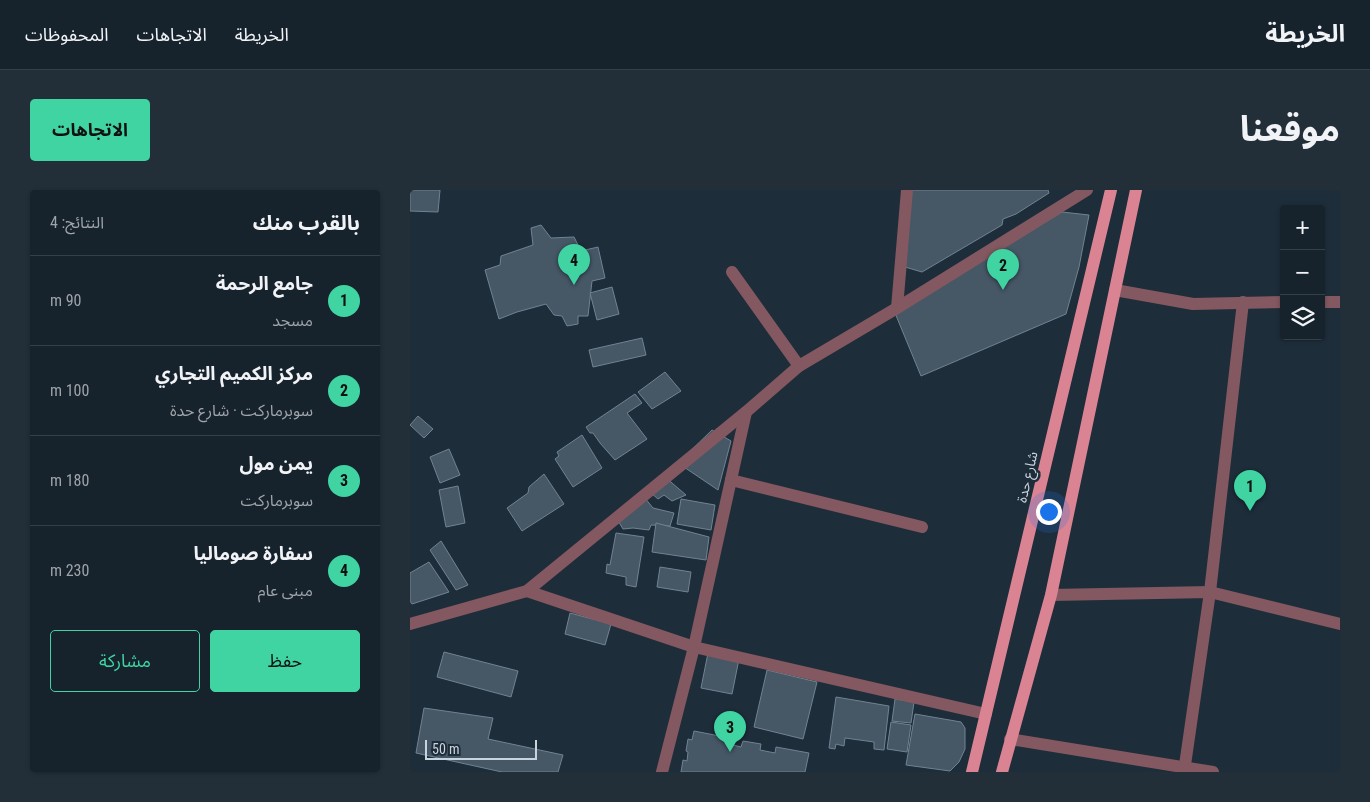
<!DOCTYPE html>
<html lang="ar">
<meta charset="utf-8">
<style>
:root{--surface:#16222c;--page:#232f38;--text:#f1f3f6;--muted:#9ea4a9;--line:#353f48;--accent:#3fd4a2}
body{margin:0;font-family:"Roboto Condensed","Noto Sans Arabic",sans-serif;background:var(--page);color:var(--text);direction:rtl}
.controls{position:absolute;right:15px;top:15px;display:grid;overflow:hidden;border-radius:5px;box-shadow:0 1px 4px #0004}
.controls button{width:45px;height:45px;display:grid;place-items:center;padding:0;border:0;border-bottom:1px solid var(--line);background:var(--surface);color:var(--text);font:25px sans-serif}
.scale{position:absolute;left:15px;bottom:12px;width:112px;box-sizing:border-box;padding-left:5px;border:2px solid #cad4dc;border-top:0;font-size:14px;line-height:18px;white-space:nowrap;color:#cad4dc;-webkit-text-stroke:4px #1e2d3a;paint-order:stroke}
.you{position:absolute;left:638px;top:321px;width:18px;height:18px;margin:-12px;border:4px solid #fff;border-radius:50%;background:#1a73e8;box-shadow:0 0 0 8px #1a73e833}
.badge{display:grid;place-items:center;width:32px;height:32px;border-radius:50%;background:var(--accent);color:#111;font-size:16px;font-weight:700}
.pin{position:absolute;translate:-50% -41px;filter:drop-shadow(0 1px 2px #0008)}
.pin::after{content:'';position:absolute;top:26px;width:18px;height:15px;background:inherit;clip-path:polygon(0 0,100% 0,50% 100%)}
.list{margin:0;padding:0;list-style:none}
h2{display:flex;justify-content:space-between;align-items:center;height:65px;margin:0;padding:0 20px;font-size:21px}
h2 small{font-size:16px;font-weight:400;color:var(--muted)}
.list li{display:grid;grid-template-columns:32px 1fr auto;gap:15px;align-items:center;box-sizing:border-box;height:90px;padding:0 20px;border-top:1px solid var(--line)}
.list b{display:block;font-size:19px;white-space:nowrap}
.list p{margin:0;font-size:16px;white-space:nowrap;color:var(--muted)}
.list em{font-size:16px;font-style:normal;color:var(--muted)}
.actions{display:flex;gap:10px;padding:15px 20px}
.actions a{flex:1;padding:11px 0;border:1px solid var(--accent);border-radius:5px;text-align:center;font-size:18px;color:var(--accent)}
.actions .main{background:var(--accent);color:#111}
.icon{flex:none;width:28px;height:28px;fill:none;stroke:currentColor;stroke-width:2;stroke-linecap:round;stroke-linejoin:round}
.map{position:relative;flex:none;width:930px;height:582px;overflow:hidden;direction:ltr;border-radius:5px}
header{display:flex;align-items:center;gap:30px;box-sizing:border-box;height:70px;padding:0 25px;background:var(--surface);border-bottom:1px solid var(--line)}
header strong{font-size:24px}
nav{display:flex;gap:28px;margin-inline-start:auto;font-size:18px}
.intro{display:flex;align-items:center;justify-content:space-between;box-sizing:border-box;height:120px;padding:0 30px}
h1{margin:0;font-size:35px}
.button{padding:12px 22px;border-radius:5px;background:var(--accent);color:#111;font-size:18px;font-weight:700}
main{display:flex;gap:30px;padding:0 30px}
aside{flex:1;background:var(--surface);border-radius:5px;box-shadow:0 1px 4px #0004}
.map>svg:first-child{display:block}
.building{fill:#465766;stroke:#718393}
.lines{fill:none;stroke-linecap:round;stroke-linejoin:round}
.minor{stroke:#835860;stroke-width:12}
.primary{stroke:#da8393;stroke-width:12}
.labels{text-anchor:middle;stroke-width:5;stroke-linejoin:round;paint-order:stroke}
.street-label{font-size:14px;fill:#cad4dc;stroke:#1e2d3a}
</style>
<header>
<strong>الخريطة</strong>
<nav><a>الخريطة</a><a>الاتجاهات</a><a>المحفوظات</a></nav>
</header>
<div class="intro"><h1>موقعنا</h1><a class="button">الاتجاهات</a></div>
<main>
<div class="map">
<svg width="930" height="582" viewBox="0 0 930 582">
<rect width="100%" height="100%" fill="#1e2d3a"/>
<!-- building -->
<g class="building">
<path d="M0,0H30L28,22L0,21Z"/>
<path d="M501,0H638L639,3L606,24L593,29L592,35L512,82L495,77Z"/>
<path d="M652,22L679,25L669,77L656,124L511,186L485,123Z"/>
<path d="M131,35L141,48L164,47L171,61L188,57L195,88L182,91L178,126H168V134L157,136L152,126L144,125L136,114L107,122L89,129L75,80L90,75L91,66L123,55L121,38Z"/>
<path d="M202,97L209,124L187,130L180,103Z"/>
<path d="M232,148L236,165L183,177L179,160Z"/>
<path d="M255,182L271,201L242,219L228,202Z"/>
<path d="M225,204L232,213L217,223L237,249L205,270L190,253L183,243H180L176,237Z"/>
<path d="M8,226L23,239L14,248L0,235Z"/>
<path d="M302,240L321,251L308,300L268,273Z"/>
<path d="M172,245L192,278L163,297L145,269L149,266L147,262Z"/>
<path d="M39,259L50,285L30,293L20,267Z"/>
<path d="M134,284L154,314L112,341L97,318L118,303L119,297Z"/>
<path d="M255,287L276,305L262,311L254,305L248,309L241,303Z"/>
<path d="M48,296L55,333L36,337L29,300Z"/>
<path d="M234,307L243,318L264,323L260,336L241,335L239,340L223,338L213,339L207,329Z"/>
<path d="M271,309L305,315L301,340L267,334Z"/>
<path d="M246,333L299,347L296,370L242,362Z"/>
<path d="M206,343L234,347L226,397L216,395V387L196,383L197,374L200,375Z"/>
<path d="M31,351L58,395L46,400L20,360Z"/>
<path d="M19,372L39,402L2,414L0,411V383Z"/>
<path d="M250,377L281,382L278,402L247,397Z"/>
<path d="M160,423L201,434L195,455L155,444Z"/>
<path d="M34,462L108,481L101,507L27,487Z"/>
<path d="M298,463L329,469L322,504L291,498Z"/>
<path d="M357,480L407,492L393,549L344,537Z"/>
<path d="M426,507L479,516L474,560L464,559V552L435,548L434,556L426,554L425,559L419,558Z"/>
<path d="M485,509L504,512L501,533L482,531Z"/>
<path d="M14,518L83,528L78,549L153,565L148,582H92L6,563Z"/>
<path d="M505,524L551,532L555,538V559L549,572L540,581L496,575Z"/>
<path d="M481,532L501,535L497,562L477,559Z"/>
<path d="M284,541L325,549L323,555L331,557L333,551L351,554L350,560L365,563L366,557L399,563L395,582H271L273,570L277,571L278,562L276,561L278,549L282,550Z"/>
</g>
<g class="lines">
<!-- minor -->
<g class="minor">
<path d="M322,82L389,176"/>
<path d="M705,100L783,114L874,112"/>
<path d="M911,112H930"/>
<path d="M487,118L497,0"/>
<path d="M321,290L512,337"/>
<path d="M117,401L284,457L576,524"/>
<path d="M641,405L800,402L930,434"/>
<path d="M0,434L117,401L336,222L389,176L487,118L677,0"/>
<path d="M600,549L803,582"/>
<path d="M252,582L284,457L336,222"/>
<path d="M774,582L800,402L833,112"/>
</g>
<!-- primary -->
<g class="primary">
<path d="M562,582L701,0"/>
<path d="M592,582L641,405L726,0"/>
</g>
</g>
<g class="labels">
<!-- street labels -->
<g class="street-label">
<text transform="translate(617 287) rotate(-77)" y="5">شارع حدة</text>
</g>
</g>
</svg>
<div class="controls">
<button>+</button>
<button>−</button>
<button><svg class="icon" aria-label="layers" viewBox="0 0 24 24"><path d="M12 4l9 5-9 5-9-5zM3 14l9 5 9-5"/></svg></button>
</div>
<div class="scale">50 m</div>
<div class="you"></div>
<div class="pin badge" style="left:840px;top:321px">1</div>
<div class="pin badge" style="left:593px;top:100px">2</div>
<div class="pin badge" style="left:320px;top:562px">3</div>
<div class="pin badge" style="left:164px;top:95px">4</div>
</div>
<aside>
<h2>بالقرب منك<small>النتائج: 4</small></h2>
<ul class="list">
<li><span class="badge">1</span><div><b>جامع الرحمة</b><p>مسجد</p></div><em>90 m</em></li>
<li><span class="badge">2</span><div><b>مركز الكميم التجاري</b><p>سوبرماركت · شارع حدة</p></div><em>100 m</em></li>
<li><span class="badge">3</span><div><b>يمن مول</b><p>سوبرماركت</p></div><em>180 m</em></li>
<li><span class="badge">4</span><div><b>سفارة صوماليا</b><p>مبنى عام</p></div><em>230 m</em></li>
</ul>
<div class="actions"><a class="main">حفظ</a><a>مشاركة</a></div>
</aside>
</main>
